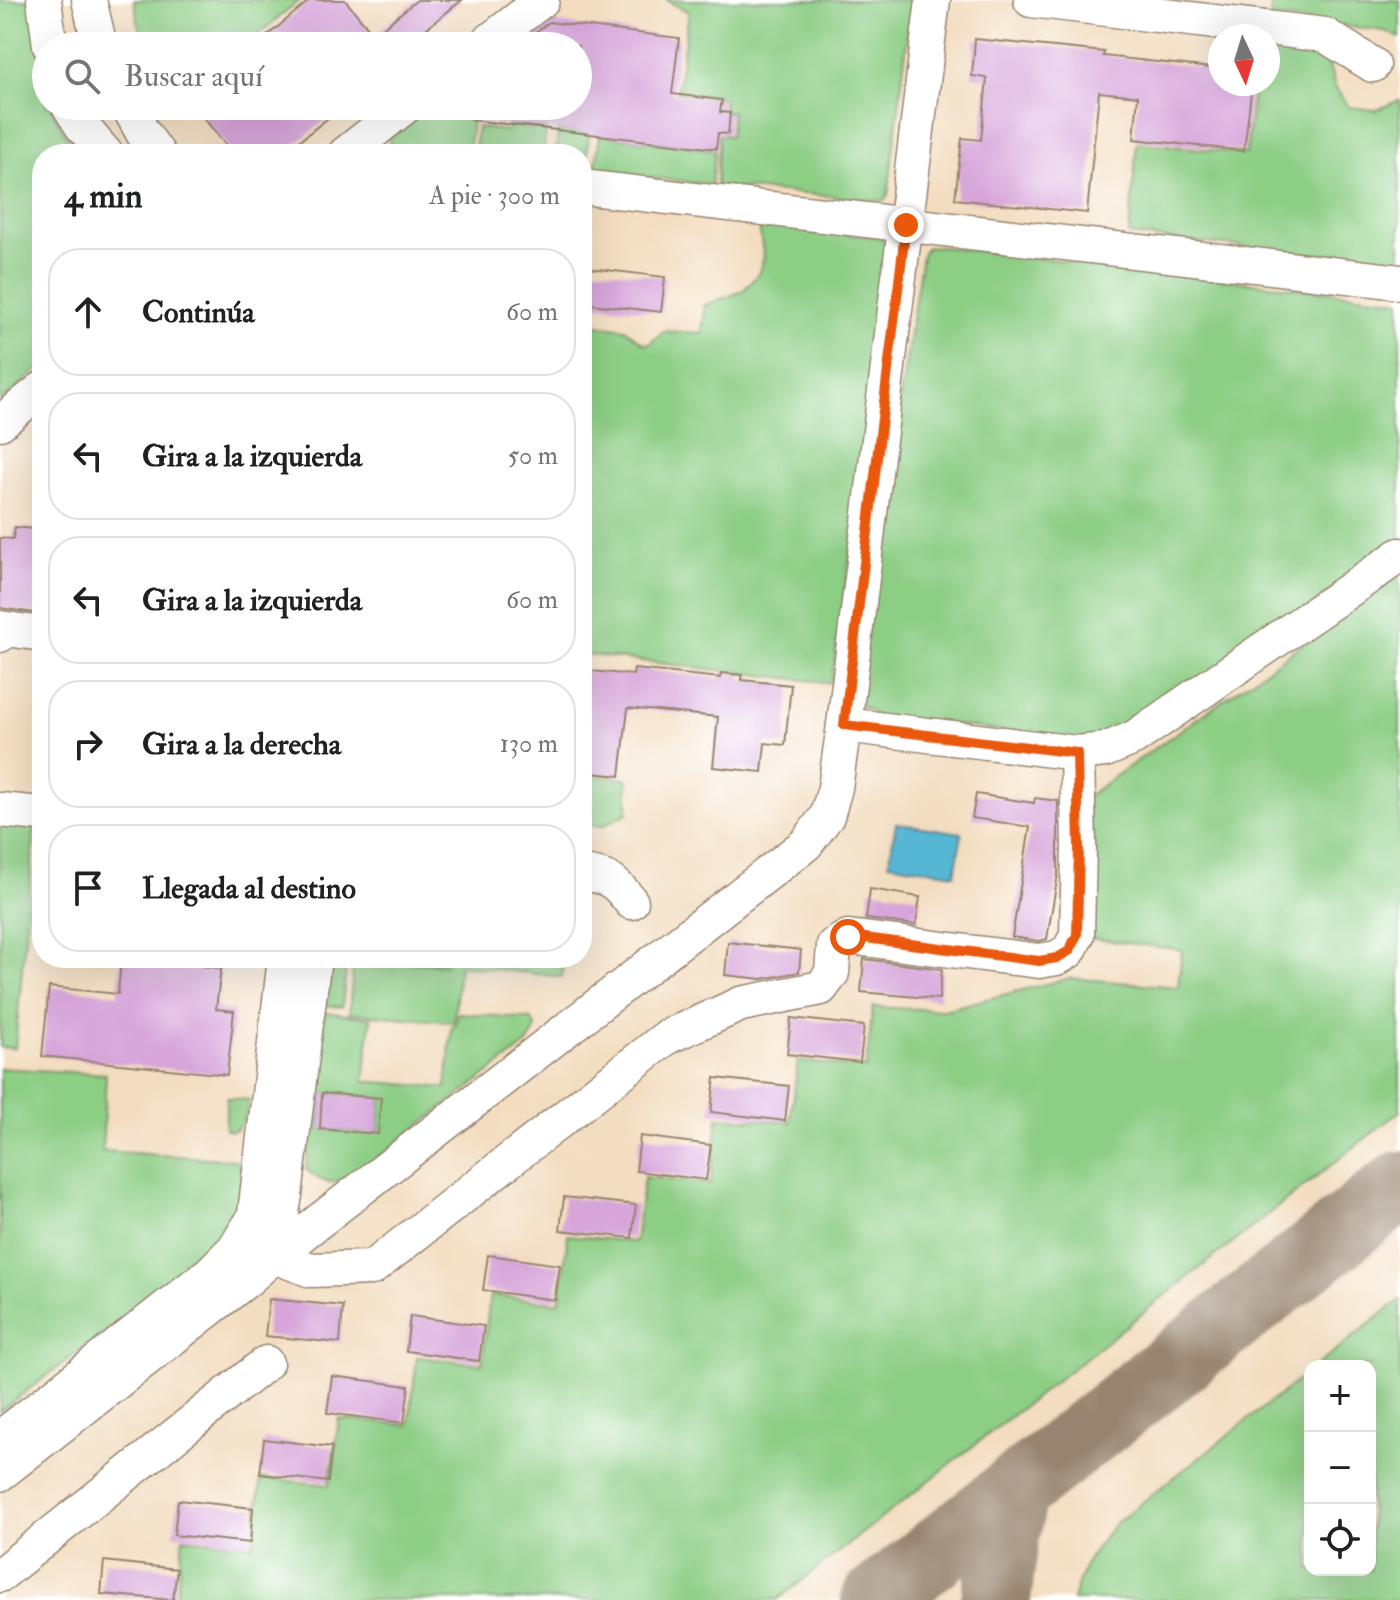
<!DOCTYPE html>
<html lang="es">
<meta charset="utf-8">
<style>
:root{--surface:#fff;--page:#f6f6f6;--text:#202124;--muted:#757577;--line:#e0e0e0}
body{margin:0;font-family:"IM FELL Double Pica",serif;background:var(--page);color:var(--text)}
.controls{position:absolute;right:24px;bottom:24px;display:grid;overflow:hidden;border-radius:16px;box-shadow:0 8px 32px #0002}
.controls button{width:72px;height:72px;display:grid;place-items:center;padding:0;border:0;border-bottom:2px solid var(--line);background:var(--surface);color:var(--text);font:40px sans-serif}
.compass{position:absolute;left:1208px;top:24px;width:72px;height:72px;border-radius:50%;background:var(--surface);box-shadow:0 8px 32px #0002;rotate:176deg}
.stop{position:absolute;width:24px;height:24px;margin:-18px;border:6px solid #ea580c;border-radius:50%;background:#fff}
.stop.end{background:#ea580c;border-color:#fff;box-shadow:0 2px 8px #0008}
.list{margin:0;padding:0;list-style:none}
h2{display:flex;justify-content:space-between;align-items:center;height:104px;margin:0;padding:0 32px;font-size:34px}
h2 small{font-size:26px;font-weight:400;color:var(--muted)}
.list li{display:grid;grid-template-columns:52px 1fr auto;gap:24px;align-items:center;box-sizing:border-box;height:128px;margin:0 16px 16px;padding:0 16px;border:2px solid var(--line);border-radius:32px}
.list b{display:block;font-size:30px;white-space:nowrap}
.list em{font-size:26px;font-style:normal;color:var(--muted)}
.icon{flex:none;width:44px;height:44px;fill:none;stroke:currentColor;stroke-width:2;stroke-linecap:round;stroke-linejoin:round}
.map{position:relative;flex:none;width:1400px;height:1600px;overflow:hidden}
.search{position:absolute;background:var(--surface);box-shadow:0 8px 32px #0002;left:32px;top:32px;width:560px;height:88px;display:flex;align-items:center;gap:20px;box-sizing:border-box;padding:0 28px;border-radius:44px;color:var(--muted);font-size:30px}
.panel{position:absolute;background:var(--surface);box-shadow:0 8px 32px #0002;left:32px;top:144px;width:560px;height:824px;border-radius:32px}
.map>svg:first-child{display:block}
.green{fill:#8dce85;stroke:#647c52;stroke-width:2;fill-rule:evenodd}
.water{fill:#56b7d5;stroke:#48707a;stroke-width:2}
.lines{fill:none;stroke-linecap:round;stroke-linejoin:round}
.taxiway{stroke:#97846f;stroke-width:70}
.building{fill:#d7a5da}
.minor-casing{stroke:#97846f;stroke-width:37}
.minor{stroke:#fff;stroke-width:34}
.route{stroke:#ea580c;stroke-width:10}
</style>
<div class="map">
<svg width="1400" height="1600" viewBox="0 0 1400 1600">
<rect width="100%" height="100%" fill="#fff"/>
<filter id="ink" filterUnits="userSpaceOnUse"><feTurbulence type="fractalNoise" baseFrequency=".0125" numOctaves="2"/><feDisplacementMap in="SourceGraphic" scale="16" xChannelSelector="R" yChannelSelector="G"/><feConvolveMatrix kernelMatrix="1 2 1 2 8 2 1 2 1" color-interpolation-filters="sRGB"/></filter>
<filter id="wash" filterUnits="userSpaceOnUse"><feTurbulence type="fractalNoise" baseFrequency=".006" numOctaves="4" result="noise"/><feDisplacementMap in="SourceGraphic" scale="32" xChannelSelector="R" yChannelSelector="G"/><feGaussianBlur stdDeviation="1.8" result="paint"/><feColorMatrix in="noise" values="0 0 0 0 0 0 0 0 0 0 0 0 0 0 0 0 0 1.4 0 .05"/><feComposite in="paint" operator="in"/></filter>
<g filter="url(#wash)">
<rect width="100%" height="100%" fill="#f3ddc0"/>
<!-- green -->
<g class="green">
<path d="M0,0H34C33,36 46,70 46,106H50L76,154H42V169L39,170L42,183V366L0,402Z"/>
<path d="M134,0H300L244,46H144L141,37Z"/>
<path d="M666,0H912L888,195L884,201L716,186L719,135L730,136L732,112L723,111L724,98L677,92L689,12Z"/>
<path d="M1272,0H1400V38L1385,31L1270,17Z"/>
<path d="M1268,44L1314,45L1327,58L1335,87L1349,107L1376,110L1400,100V263L1129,235L1137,142L1246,154L1254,84H1268Z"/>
<path d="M430,106H467L466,120H472L468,154L394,147L391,145L389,140L391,136Z"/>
<path d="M509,125L546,130L543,154H474L477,127L507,131Z"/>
<path d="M558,130L589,134L585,170H582V154H556Z"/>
<path d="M600,135L715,150L711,185L595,171Z"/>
<path d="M771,222L855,236H874L885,240L889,245L861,483L831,683L582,654V323L625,329L644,344L650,343L664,331L702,333L705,305L743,291L758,274L764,258L760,234L761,224Z"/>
<path d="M936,246L1400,300V543L1149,718L1096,742L877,716L860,704L856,689L922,255L926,248Z"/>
<path d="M1400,575V1111L777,1600H176L183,1538L253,1545L261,1478L329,1485L339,1419L409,1425L417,1357L482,1364L490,1295L559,1303L568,1235L635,1242L644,1177L710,1184L718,1117L790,1122L798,1061L866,1068L873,1007L944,1010L1070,978L1178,987L1182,950L1090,938L1086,797Z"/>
<path d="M582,775L628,779V813L602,826H582Z"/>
<path d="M0,822L35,826L15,1048L0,1047Z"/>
<path d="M329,958H347L342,1007L324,1005Z"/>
<path d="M354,958L447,965L399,958H564L562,977L459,965L454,1022L349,1013Z"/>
<path d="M324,1012L371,1018L364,1081L446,1088L452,1025H456L458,1013L531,1019L536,1028L527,1044L357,1173C334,1185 326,1187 306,1169ZM322,1093L381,1098L378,1133L320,1129Z"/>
<path d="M0,1068L106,1074L102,1151L235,1160L242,1169L243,1179L236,1218L216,1248L0,1411Z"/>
<path d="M227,1098L249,1100C246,1114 245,1125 232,1131L225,1129Z"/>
<path d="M1400,1300V1600H1073C1082,1565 1093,1550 1116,1523L1310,1371V1570H1370V1366H1316Z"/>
</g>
<!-- water -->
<path class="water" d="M896,823L962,833L955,874L889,863Z"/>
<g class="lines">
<!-- taxiway -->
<g class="taxiway">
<path d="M876,1600L1400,1186"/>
<path d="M996,1600L1004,1538L1014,1490"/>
</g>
</g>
<g id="blocks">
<!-- building -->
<g class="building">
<path d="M310,0H345L374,35L417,0H462L427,28L431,34L416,46H255Z"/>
<path d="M549,22L679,38L672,94L722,100L720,112L730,113L728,134L718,133L716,149L472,120L473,106H578V46H517Z"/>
<path d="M975,39L1104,52L1103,56L1220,69V84H1252L1244,151L1134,139L1138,96L1099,92L1087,213L955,199L962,138L981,140L987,78L972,76Z"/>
<path d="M194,106H343L283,154H233Z"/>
<path d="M582,267L665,277L661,312L582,303Z"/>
<path d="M15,527L42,530V614L0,608V538L13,539Z"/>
<path d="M634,669L720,678L721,673L742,675V680L791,685L785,745L765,743L762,772L713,767L718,717L628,708L620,776L582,772V670L633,675Z"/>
<path d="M976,794L1034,803L1035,798L1058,801V874L1047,939L1039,941L1012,937L1030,827L972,818Z"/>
<path d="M870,889L920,897L916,925L866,919Z"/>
<path d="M728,942L801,950L799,972L762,979L725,975Z"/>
<path d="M148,958H204L203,966L221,968L216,1009L234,1011L227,1075L42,1056L49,987L118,994L121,959L148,962Z"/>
<path d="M864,959L942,969L939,999L861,992Z"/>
<path d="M791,1018L864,1026L860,1062L787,1054Z"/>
<path d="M715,1078L789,1086L785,1121L711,1112Z"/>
<path d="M322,1093L381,1098L378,1134L320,1129Z"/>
<path d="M640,1136L711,1145L706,1180L636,1171Z"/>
<path d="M564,1197L636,1205L632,1238L560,1230Z"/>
<path d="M488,1255L560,1265L555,1300L483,1290Z"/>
<path d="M269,1299L343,1306L340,1343L265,1336Z"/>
<path d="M410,1316L484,1326L479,1361L406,1351Z"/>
<path d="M332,1376L409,1386L404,1423L327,1413Z"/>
<path d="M264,1439L332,1447L328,1482L260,1474Z"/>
<path d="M178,1500L253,1508L250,1543L174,1535Z"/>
<path d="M104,1561L177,1569L173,1600L101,1594Z"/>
</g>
</g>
</g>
<g filter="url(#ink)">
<use href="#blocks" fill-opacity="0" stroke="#97846f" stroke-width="2"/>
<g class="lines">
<!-- minor casing -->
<g class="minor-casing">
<g id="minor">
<path d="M44,0L50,46"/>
<path d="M89,0L100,46"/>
<path d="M1031,0L1325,35L1373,65"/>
<path d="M483,46L542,0"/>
<path d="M69,106L82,126L106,154"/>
<path d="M128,106L143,133L158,154"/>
<path d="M345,154L406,106"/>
<path d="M582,187L1400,282"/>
<path d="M0,423L42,389"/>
<path d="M0,635V628L42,634"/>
<path d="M844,725L933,0"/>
<path d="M0,810L42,814"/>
<path d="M582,873C608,876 615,881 631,902"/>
<path d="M314,958L285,1195L274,1256L311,1270L372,1268L667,1037L741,1004L821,988L832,973L834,945L848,937L1039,961L1057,958L1069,951L1077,935L1079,847L1077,753"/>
<path d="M252,1239L285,958"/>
<path d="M0,1438L210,1273L235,1248L254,1218"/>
<path d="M0,1474L248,1279L274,1256L806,844L827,816L835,788L844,725L1077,753L1105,750L1134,738L1400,555"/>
<path d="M0,1575L266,1363"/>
</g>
</g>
<!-- minor -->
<use href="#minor" class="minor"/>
</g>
</g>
<g class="lines" filter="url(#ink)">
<!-- route -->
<path class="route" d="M848,937L865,938L1039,961L1057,958L1069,951L1077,935L1079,847L1077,753L844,725L906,225"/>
</g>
</svg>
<div class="controls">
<button>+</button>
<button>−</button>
<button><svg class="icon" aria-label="locate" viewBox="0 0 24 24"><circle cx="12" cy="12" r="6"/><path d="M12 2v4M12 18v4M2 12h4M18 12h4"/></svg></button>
</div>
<svg class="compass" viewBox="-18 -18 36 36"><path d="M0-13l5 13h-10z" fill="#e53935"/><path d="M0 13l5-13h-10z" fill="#757577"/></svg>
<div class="stop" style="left:848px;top:937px"></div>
<div class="stop end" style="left:906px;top:225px"></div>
<div class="search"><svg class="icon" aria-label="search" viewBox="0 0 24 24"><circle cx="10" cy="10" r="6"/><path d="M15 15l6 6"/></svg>Buscar aquí</div>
<section class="panel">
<h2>4 min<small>A pie · 300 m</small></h2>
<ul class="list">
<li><svg class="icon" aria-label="ahead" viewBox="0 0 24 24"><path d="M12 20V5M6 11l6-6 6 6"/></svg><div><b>Continúa</b></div><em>60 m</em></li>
<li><svg class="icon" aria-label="left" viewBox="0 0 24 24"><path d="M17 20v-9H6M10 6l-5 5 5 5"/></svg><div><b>Gira a la izquierda</b></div><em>50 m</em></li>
<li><svg class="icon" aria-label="left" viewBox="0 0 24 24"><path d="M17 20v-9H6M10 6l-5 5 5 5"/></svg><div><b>Gira a la izquierda</b></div><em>60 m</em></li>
<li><svg class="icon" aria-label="right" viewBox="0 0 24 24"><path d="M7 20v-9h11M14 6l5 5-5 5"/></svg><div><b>Gira a la derecha</b></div><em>130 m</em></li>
<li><svg class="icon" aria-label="arrive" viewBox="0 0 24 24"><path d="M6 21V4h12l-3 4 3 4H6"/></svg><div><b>Llegada al destino</b></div></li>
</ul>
</section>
</div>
